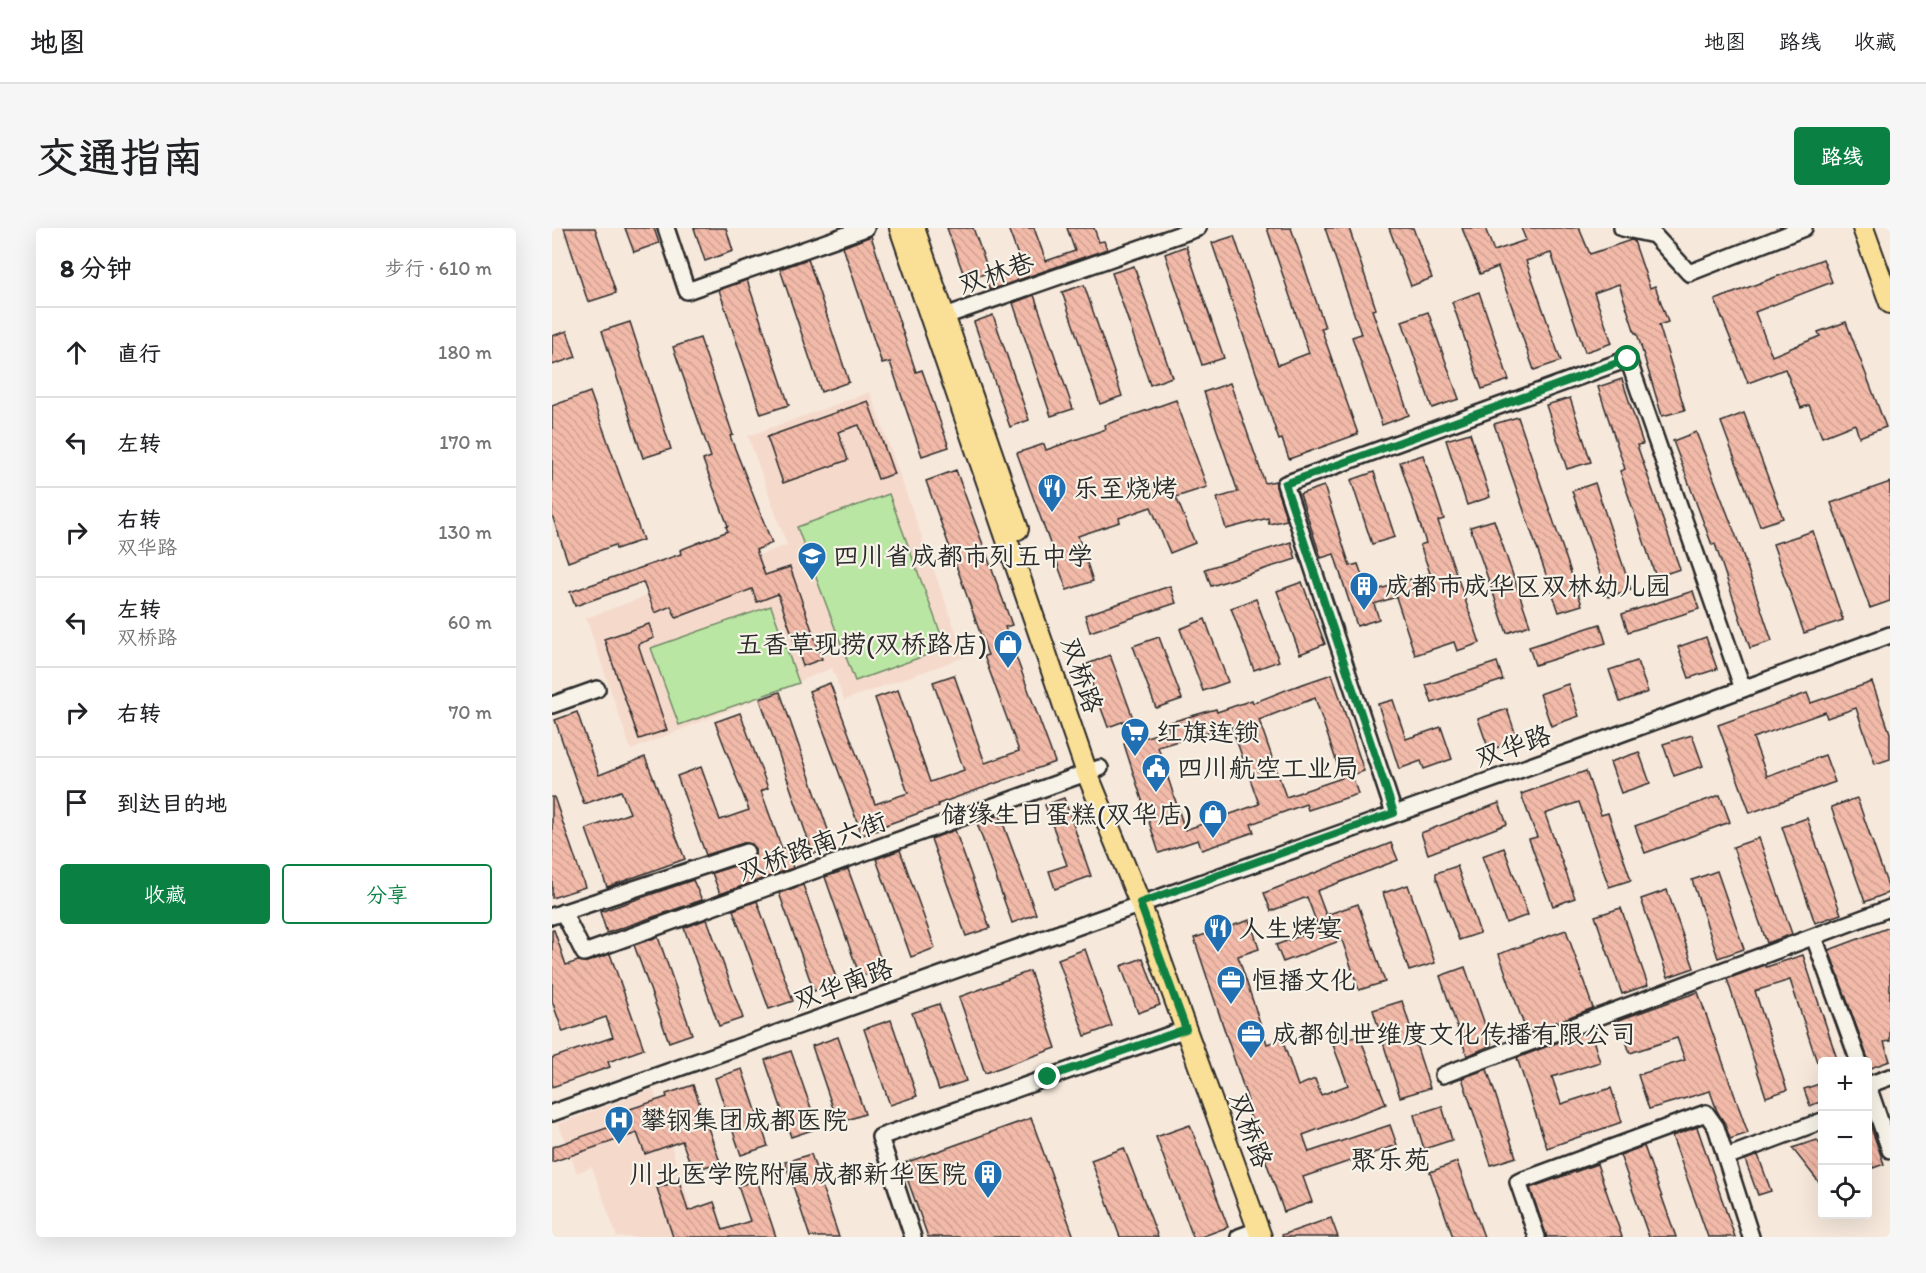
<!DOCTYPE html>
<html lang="zh">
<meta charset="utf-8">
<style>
:root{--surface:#fff;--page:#f6f6f6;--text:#202124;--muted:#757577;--line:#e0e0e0;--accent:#0b8043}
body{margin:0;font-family:Itim,"LXGW WenKai TC",sans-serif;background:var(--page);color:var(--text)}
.controls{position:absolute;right:18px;bottom:18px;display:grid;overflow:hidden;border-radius:6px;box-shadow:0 6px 24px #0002}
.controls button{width:54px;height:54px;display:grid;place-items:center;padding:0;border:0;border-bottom:2px solid var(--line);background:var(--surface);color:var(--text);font:30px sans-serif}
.stop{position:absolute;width:18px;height:18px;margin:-14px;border:4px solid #0b8043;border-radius:50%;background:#fff}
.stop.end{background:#0b8043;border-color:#fff;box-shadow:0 2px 6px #0008}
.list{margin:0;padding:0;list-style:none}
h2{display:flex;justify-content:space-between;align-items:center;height:78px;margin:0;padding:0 24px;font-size:26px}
h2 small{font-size:20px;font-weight:400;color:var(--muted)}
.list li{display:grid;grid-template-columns:39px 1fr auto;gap:18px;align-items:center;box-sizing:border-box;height:90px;padding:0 24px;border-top:2px solid var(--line)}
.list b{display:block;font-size:22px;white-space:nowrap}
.list p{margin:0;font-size:20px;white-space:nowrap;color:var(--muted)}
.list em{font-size:20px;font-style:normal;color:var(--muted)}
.actions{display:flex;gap:12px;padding:18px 24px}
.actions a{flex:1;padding:14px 0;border:2px solid var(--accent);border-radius:6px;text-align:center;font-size:21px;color:var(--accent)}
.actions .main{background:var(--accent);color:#fff}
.icon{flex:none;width:33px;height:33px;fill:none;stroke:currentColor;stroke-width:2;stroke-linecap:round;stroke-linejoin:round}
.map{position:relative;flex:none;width:1338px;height:1009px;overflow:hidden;border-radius:6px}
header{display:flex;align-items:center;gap:36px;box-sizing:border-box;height:84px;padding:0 30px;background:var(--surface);border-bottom:2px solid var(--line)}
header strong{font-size:28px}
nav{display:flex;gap:33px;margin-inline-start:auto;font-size:21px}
.intro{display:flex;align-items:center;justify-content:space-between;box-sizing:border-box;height:144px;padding:0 36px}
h1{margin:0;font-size:42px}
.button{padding:15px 27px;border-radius:6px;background:var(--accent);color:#fff;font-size:21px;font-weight:700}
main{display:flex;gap:36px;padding:0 36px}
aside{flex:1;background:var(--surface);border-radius:6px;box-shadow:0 6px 24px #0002}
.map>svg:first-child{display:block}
.built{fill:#f5dacc}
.green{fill:#bae6a3;stroke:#728867;stroke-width:1.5}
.building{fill:url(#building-back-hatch);stroke:#2b2b2b;stroke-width:1.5;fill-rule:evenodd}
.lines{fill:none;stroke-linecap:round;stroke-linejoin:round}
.minor-casing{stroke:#2b2b2b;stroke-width:20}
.major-casing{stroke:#2b2b2b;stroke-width:24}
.minor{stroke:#f7f3e8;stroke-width:15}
.major{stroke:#fadf96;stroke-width:20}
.route{stroke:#0b8043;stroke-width:8}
.labels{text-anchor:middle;stroke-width:4.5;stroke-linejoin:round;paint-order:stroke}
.street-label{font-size:26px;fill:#2b2b2b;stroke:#f7f3e8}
.poi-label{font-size:26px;fill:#2b2b2b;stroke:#f7f3e8;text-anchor:start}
.neighbourhood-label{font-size:27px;fill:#2b2b2b;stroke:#f7f3e8}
</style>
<header>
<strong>地图</strong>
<nav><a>地图</a><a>路线</a><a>收藏</a></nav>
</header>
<div class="intro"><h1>交通指南</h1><a class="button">路线</a></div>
<main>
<aside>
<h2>8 分钟<small>步行 · 610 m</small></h2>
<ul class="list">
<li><svg class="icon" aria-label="ahead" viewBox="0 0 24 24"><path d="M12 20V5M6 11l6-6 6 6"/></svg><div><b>直行</b></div><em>180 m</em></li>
<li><svg class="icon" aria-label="left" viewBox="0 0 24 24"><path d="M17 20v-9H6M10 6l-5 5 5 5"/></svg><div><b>左转</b></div><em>170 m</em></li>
<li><svg class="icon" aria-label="right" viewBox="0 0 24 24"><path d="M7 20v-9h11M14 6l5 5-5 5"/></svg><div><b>右转</b><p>双华路</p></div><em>130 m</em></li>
<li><svg class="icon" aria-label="left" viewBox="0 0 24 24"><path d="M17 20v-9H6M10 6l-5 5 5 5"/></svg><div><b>左转</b><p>双桥路</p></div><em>60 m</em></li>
<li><svg class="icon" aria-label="right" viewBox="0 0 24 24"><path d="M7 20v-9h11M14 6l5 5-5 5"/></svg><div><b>右转</b></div><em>70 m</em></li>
<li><svg class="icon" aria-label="arrive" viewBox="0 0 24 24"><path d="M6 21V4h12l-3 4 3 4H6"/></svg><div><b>到达目的地</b></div></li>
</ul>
<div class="actions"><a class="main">收藏</a><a>分享</a></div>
</aside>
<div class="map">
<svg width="1338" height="1009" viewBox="0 0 1338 1009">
<defs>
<pattern id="building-back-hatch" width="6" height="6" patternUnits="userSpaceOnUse" patternTransform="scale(1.5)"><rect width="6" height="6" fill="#f2baa9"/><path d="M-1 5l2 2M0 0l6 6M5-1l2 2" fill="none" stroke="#d0a092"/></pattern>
</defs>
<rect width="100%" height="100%" fill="#f6e8db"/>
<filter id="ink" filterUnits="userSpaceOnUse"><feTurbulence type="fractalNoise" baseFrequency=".0167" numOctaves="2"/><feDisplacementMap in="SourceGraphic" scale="12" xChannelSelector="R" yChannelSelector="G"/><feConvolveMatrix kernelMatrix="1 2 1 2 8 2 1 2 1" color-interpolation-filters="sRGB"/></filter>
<g filter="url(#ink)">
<!-- built -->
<g class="built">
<path d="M318,164L413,429L292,472L280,440L79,522L34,390L235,317L196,208Z"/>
<path d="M101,861L148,1009H65L40,939L25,945L6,896Z"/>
</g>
<!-- green -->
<g class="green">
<path d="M337,266L394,420L303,453L245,299Z"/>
<path d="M219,378L247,455L127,497L99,420Z"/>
</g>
<!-- building -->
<g class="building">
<path d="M12,0H43L64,65L36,74Z"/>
<path d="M73,0H102L107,15L82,24Z"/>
<path d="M142,0H174L181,23L153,33Z"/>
<path d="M395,0H421L437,44L414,53Z"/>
<path d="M456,0H482L494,33L523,23L515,0H542L547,14L552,13L555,21L438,62L435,54L471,41Z"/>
<path d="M715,0H739L773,99L769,100L806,206L737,231L730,211L727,212L660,15L682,8L726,137L757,125Z"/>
<path d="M773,0H797L824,81L820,82L857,187L830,197L800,109L809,106Z"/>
<path d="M837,0H861L880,50L859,58Z"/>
<path d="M910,0H933L942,23L974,12L969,0H1027L1038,26L1079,12L1082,13L1098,60L1103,58L1116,94L1107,97L1133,182L1110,188L1085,105H1083L1067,56L1042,65L1060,115L1033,124L999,25L974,33L1009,133L982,142L946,39L928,46Z"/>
<path d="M319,8L364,144L370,142L397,219L370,228L338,134L330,136L291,19Z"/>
<path d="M634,18L672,130L650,137L613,26Z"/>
<path d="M256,31L297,154L269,164L228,41Z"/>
<path d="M1271,31L1280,54L1203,84L1220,128L1268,108L1266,104L1294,94L1334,199L1307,209L1303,196L1270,209L1257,177L1249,180L1233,141L1196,155L1163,72Z"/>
<path d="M582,38L620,149L598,157L560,45Z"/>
<path d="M195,52L237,177L209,186L167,62Z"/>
<path d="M532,57L570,168L548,176L510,64Z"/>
<path d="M927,64L957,152L930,161L900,74Z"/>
<path d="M482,67L521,181L499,188L461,75Z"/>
<path d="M876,84L907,171L880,180L850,93Z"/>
<path d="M441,87L477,192L458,199L422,94Z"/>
<path d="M78,94L119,221L91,230L50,103Z"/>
<path d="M15,103L24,129L0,137V108Z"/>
<path d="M148,110L181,207L178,208L220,315L204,322L213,347L238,339L270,431L251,438L226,366L205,374L200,361L124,390L119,378L103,385L91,354L23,378L18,364L129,326L128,322L176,303L174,299L176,298L151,232L159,229L121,119Z"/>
<path d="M1070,151L1091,216L1085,217L1128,341L1104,349L1068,243L1073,241L1046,159Z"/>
<path d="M678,155L713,255L724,253V259L735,292L717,296L716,290L674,301L665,270L686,264L652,164Z"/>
<path d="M38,164L91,312L64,321L63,317L16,334L0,287V178Z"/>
<path d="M1018,170L1039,234L1015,241L994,177Z"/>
<path d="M624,172L655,259L624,269L643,315L618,325L599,279L567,290L568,294L526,308L541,353L515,362L465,225L492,216L494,222L554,201L553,197Z"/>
<path d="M316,173L342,246L326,251L307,197L286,204L296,232L231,255L215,209Z"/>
<path d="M1192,185L1231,290L1208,298L1169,194Z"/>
<path d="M966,189L1030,377L1007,384L942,196Z"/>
<path d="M1144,204L1189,321L1220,413L1198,420L1163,316L1160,317L1121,213Z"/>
<path d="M918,205L938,269L915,277L894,212Z"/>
<path d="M871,227L892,291L886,293L928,415L905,423L902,414L863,427L844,369L822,376L827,391L805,398L782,326L769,330L748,266L772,258L798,338L806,336L816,365L878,345L868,317L874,315L848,234Z"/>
<path d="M404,242L460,397L453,399L503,534L386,576L387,578L331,598L332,600L310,607L257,463L278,455L323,576L356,565L323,470L346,462L378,554L412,542L381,454L402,447L433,535L467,523L432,428L436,427L374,253Z"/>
<path d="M822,244L843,309L820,316L799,252Z"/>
<path d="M1338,254V373L1318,380L1279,275Z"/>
<path d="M1043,255L1079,361L1056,369L1020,263Z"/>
<path d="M942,292L978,397L955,405L918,299Z"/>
<path d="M1261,303L1291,392L1252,405L1221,316Z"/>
<path d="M739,314L744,331L659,358L653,341Z"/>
<path d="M750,354L773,416L748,426L725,363Z"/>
<path d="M618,358L624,375L538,404L533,387Z"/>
<path d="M1141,363L1147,381L1076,404L1070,386Z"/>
<path d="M704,371L727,433L702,442L679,380Z"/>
<path d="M653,391L676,454L651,463L628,401Z"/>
<path d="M97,396L102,410L86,416L115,502L87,511L52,411Z"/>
<path d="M1048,396L1054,415L983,437L977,419Z"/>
<path d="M607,409L630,471L604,480L581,418Z"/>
<path d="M1154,409L1165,441L1137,450L1126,419Z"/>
<path d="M558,427L581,490L556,499L533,437Z"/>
<path d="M1085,433L1096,464L1068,474L1057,442Z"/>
<path d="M945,434L951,452L880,475L874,457Z"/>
<path d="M780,446L812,543L800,547L806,566L756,582L754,576L699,596L702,604L650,622L646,612L607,625L572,516L617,502L615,495L664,481L665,484L700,472L701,475L739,460ZM763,470L790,550L734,569L707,492ZM679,497L707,576L633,602L606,519Z"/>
<path d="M1320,454L1338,505V531L1323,536L1304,480L1275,490L1273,484L1201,510L1215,548L1273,527L1283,554L1198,585L1166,497L1255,465L1259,475Z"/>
<path d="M1016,456L1027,488L999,498L988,466Z"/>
<path d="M228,464L282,619L261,626L208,471Z"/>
<path d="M841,472L854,511L889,499L900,531L872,541L869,533L847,541L826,476Z"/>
<path d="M955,481L966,513L937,522L926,491Z"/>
<path d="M25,484L47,547L93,529L133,631L55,659L34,601L78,585L69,563L32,576L3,492Z"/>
<path d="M188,485L216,560L209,563L230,621L234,619L241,640L168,666L160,645L198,633L203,627V620L200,616L192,615L154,627L125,548L149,539L168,592L197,582L163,494Z"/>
<path d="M1140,507L1151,538L1122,548L1111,516Z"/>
<path d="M1087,524L1098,555L1069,565L1058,534Z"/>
<path d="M1034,543L1049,587L1056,585L1079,652L1057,659L1027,574L993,586L1023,670L1001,678L977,611L985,609L969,566Z"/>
<path d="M1168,567L1178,594L1093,625L1083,598Z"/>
<path d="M0,569H2L33,659L0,670Z"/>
<path d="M512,570L539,648L503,661L497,643L515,637L493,577Z"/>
<path d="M1305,570L1338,664L1313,674L1279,579Z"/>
<path d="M947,575L955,596L876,626L869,605Z"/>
<path d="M448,587L484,686L460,695L425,595Z"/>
<path d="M1255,590L1289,686L1263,695L1230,599Z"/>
<path d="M403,602L438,700L414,708L379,611Z"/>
<path d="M1207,610L1240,706L1215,715L1181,619Z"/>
<path d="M839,615L846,632L765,663L774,687L806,676L833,754L807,762L790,712L731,734L724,717L767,701L755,669L719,683L712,665Z"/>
<path d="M952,620L976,687L954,695L930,628Z"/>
<path d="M348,622L383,720L359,729L324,631Z"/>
<path d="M905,638L928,705L907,712L884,649V645Z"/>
<path d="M296,641L332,740L308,749L273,649Z"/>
<path d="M1165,643L1192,721L1166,730L1140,652Z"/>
<path d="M141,652L150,672L55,705L48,684Z"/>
<path d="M251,657L286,755L262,763L227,665Z"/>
<path d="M856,657L883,735L857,743L831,665Z"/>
<path d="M1115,662L1142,740L1116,749L1089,671Z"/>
<path d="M205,673L241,773L217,781L181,682Z"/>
<path d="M1069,680L1096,757L1070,766L1043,688Z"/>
<path d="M155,691L191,790L167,798L132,700Z"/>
<path d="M698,692L707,721L686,728L715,816L730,811L746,858L763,851L769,867L796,857L781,817L807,807L834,876L751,907L757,924L838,897L845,917L751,949L760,974L732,984L693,874L696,873L642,710Z"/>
<path d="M1338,699V813L1332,814L1338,833L1316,841V831L1277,722Z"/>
<path d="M0,702H2L14,737L26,733L35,734L58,726L92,821L56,834L58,839L0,859V830L61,809L54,789L11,804L0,773Z"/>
<path d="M1014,702L1041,780L999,796L974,803L947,726Z"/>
<path d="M106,709L140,806L117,814L82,717Z"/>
<path d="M533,721L560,798L533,808L506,731Z"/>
<path d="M1251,727L1286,834H1265L1238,752L1203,763L1235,862L1214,869L1175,751L1213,737L1214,739Z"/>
<path d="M591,730L608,777L586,785L569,738Z"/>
<path d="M913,739L940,817L915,828L888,748Z"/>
<path d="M478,743L504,820L433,845L407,769Z"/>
<path d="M1146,764L1196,905L1178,911L1173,896L1165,883L1158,863L1097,881L1086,847L1133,832L1125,810L1078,825L1067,792Z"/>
<path d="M850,773L878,860L848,869L821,782Z"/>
<path d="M387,776L414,853L387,862L360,785Z"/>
<path d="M339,792L365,868L338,877L312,801Z"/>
<path d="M1038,802L1048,834L1000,849L1009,876L1059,860L1070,894L995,920L965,830Z"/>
<path d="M286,809L313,886L286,895L260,818Z"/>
<path d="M239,823L266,900L239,909L213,832Z"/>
<path d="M190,841L216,918L189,927L163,850Z"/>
<path d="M935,841L964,929L939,937L910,850Z"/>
<path d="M1270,855V873L1258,878L1252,861Z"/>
<path d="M141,857L168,934L141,943L130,913L93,926L85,905L0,934V919L81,891L78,881L115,869L114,866Z"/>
<path d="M890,878L900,912L872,921L862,887Z"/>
<path d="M479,890L522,1009H376L350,936Z"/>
<path d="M1317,894L1332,936L1321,940L1316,925Z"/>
<path d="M638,897L676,999L649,1009H641L604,909Z"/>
<path d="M1145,899L1183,1009H1156L1120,908Z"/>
<path d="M1265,912L1270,918V958L1240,920Z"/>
<path d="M1092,918L1124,1009H1097L1068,927Z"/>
<path d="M572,920L606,1009H568L539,932Z"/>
<path d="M259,926L287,1009H258L233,934Z"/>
<path d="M1206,927L1219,963L1206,967L1193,932Z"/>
<path d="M905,934L932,1009H901L878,944Z"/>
<path d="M1045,936L1070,1009H995L978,960Z"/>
<path d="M205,952L224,1009H121L105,960L127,953L136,983L162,974L171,1002L198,993L186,958Z"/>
<path d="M779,990L786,1009H730V1007Z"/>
</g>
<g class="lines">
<!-- minor casing -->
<g class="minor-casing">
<g id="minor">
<path d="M114,0L135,63L314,0"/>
<path d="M1070,0L1102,7L1137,45L1252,0"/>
<path d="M393,88L646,0"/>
<path d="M0,477L45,461"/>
<path d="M842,585L733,256L1076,131L1191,461"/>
<path d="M11,684L32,725L548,540"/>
<path d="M0,688L194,624"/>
<path d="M1262,709L1307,834"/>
<path d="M891,847L1338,680"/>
<path d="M1316,857L1338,849"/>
<path d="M1316,858L1338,922"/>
<path d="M0,885L1046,514L1338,407"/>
<path d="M1174,929L1270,893"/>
<path d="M361,1009L328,909L634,801"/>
<path d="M687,1009L706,1002"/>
<path d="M985,1009L966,954L1154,885L1164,899L1199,1009"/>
</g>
</g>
<!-- major casing -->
<g class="major-casing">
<g id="major">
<path d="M348,0L535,545L588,675L709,1009"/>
<path d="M362,0L466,301"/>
<path d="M1311,0L1338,75"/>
</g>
</g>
<!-- minor -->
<use href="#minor" class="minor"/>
<!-- major -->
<use href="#major" class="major"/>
</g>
</g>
<g class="lines" filter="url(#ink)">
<!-- route -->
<path class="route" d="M496,849L634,801L588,675L842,585L733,256L1076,131"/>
</g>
<!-- icons -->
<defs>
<g id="restaurant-pin" transform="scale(1.5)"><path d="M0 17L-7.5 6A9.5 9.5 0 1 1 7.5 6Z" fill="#1f6fb2" stroke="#f7f3e8"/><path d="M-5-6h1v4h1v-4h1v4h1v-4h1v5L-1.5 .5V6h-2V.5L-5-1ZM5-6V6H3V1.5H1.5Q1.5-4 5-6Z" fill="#fff"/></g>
<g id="school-pin" transform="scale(1.5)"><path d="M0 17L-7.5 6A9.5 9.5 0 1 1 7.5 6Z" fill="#1f6fb2" stroke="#f7f3e8"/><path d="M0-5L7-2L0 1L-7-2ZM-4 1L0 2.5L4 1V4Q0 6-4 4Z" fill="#fff"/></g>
<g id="building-pin" transform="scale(1.5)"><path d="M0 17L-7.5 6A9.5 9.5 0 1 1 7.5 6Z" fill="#1f6fb2" stroke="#f7f3e8"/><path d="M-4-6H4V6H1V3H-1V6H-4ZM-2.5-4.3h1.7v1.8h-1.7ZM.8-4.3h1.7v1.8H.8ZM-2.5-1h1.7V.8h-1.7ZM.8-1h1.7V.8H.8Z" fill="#fff"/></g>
<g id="shop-pin" transform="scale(1.5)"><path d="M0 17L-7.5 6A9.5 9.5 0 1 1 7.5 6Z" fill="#1f6fb2" stroke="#f7f3e8"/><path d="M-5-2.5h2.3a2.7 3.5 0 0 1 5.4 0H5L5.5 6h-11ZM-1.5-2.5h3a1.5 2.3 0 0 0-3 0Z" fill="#fff"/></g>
<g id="supermarket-pin" transform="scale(1.5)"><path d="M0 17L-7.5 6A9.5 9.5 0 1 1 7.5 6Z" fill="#1f6fb2" stroke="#f7f3e8"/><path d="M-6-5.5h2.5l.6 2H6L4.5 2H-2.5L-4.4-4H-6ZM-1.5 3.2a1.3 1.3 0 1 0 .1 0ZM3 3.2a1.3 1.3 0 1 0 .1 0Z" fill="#fff"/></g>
<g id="civic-pin" transform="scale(1.5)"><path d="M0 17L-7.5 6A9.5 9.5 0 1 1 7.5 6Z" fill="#1f6fb2" stroke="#f7f3e8"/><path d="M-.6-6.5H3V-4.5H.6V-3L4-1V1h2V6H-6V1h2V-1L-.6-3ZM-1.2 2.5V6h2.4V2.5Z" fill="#fff"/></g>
<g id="office-pin" transform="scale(1.5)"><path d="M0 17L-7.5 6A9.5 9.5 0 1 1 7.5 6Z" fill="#1f6fb2" stroke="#f7f3e8"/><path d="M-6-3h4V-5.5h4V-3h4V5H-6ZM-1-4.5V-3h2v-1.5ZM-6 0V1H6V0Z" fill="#fff"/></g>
<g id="hospital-pin" transform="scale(1.5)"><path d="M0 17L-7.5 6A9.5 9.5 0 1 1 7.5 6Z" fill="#1f6fb2" stroke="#f7f3e8"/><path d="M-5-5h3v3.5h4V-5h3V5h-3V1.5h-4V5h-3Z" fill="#fff"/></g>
</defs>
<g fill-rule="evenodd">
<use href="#restaurant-pin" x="500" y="260"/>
<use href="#school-pin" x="260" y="328"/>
<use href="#building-pin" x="812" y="358"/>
<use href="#shop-pin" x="456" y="416"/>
<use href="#supermarket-pin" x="583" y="504"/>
<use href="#civic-pin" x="604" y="540"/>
<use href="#shop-pin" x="661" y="586"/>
<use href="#restaurant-pin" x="666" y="700"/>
<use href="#office-pin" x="679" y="752"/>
<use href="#office-pin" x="699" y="806"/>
<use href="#hospital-pin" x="67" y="892"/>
<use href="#building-pin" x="436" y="946"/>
</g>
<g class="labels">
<!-- street labels -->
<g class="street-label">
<text transform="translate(444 45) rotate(-19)" y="9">双林巷</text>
<text transform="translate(530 447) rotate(71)" y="9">双桥路</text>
<text transform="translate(961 518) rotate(-19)" y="9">双华路</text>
<text transform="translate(260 618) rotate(-20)" y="9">双桥路南六街</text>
<text transform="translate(291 756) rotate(-20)" y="9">双华南路</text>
<text transform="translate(699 902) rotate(70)" y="9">双桥路</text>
</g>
<!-- poi labels -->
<g class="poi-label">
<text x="521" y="269">乐至烧烤</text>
<text x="281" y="337">四川省成都市列五中学</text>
<text x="833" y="367">成都市成华区双林幼儿园</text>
<text x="435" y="425" text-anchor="end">五香草现捞(双桥路店)</text>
<text x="604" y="513">红旗连锁</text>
<text x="625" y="549">四川航空工业局</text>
<text x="640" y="595" text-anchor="end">储缘生日蛋糕(双华店)</text>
<text x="687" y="709">人生烤宴</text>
<text x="700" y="761">恒播文化</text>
<text x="720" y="815">成都创世维度文化传播有限公司</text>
<text x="88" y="901">攀钢集团成都医院</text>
<text x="415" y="955" text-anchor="end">川北医学院附属成都新华医院</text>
</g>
<!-- neighbourhood labels -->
<g class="neighbourhood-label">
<text x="838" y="941">聚乐苑</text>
</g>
</g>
</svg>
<div class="controls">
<button>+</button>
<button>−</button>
<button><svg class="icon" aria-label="locate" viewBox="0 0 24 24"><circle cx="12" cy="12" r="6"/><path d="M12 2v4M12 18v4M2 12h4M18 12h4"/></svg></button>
</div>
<div class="stop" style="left:1076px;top:131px"></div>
<div class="stop end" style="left:496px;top:849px"></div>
</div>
</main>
